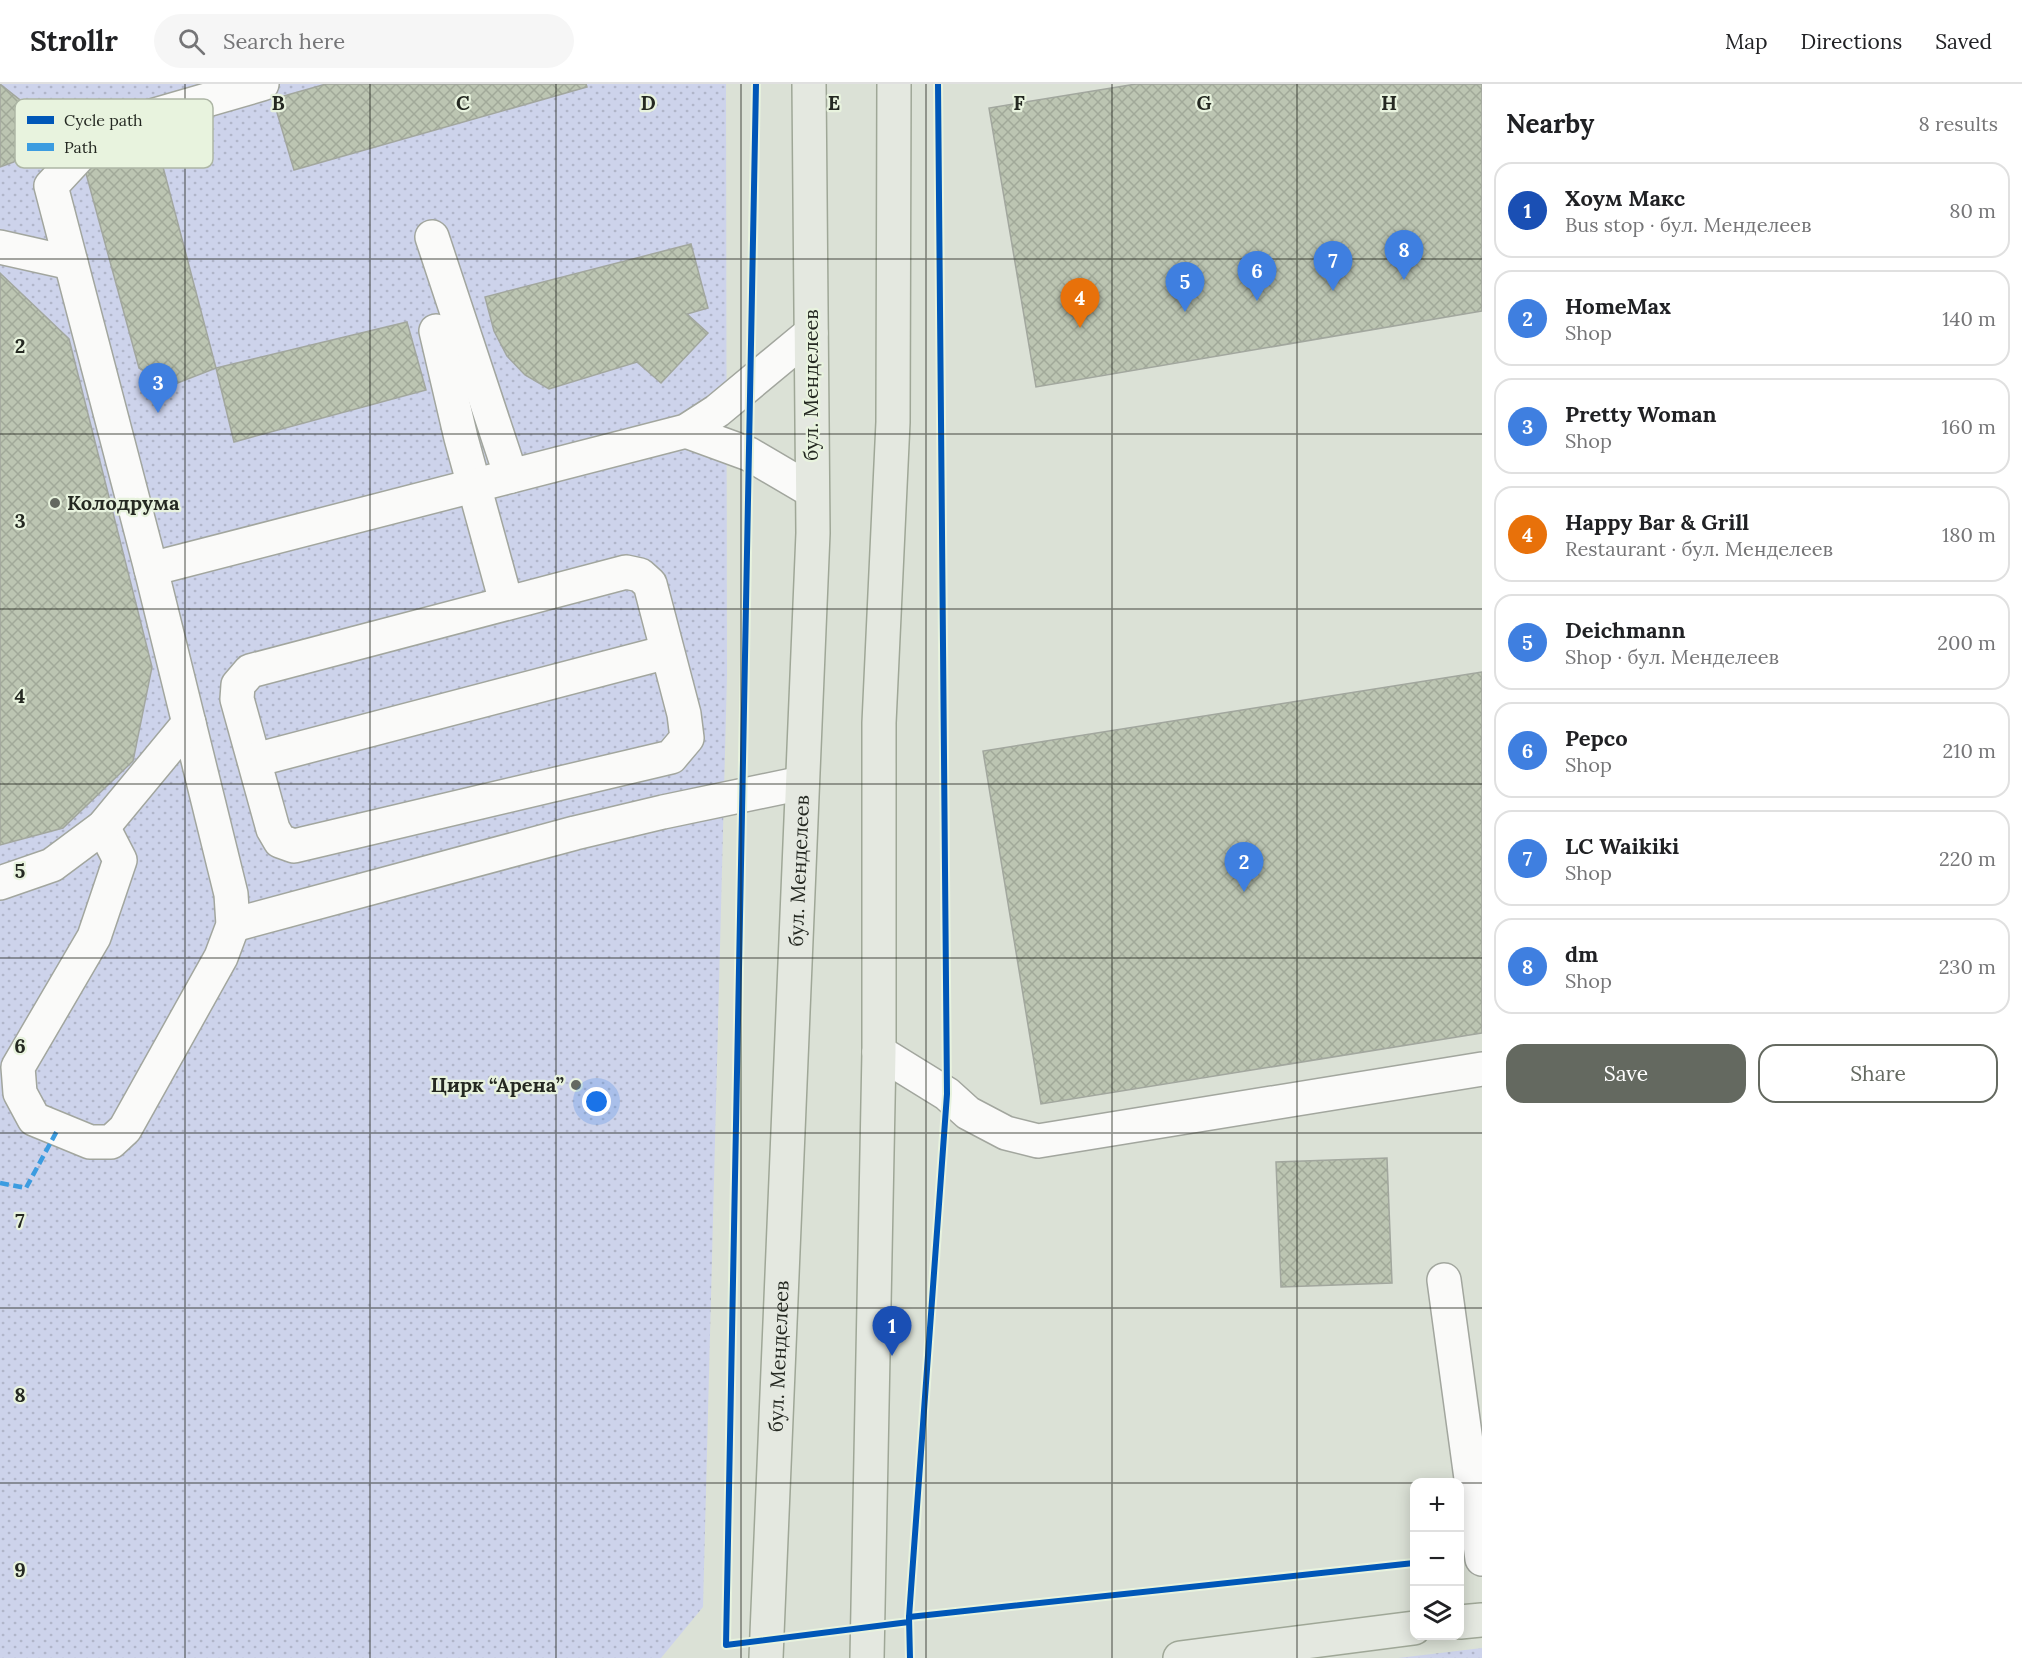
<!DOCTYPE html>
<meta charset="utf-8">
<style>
:root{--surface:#fff;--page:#f6f6f6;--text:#202124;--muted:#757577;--line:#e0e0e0;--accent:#646960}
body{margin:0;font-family:Lora,serif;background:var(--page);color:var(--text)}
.controls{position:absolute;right:18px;bottom:18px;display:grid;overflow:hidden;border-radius:12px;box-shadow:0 3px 15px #0003}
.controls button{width:54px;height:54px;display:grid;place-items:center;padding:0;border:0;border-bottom:2px solid var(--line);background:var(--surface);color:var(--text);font:30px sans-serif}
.you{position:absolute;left:597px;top:1018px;width:21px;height:21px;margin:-15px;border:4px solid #fff;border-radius:50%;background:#1a73e8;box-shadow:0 0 0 9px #1a73e833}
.badge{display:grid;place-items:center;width:39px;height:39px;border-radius:50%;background:var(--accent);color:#fff;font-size:20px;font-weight:700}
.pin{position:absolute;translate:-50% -50px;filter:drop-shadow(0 2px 3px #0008)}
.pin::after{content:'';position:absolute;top:32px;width:21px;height:18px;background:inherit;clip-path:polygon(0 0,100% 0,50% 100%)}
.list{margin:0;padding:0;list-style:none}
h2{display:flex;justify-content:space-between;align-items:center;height:78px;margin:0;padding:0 24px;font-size:26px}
h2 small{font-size:20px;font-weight:400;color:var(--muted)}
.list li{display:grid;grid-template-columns:39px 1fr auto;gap:18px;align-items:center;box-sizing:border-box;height:96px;margin:0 12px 12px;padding:0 12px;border:2px solid var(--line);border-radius:18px}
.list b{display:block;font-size:22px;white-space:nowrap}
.list p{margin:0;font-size:20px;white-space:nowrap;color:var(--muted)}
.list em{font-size:20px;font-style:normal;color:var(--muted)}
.actions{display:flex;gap:12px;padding:18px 24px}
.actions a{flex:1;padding:14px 0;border:2px solid var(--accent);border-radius:18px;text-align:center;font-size:21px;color:var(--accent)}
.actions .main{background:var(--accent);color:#fff}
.icon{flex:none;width:33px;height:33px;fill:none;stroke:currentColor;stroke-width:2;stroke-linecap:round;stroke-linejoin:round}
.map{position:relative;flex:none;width:1482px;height:1574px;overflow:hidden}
header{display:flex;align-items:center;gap:36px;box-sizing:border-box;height:84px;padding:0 30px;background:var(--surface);border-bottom:2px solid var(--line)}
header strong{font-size:28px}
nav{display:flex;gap:33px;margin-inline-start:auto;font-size:21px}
.search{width:420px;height:54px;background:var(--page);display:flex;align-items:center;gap:15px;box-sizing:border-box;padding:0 21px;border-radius:33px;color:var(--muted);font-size:22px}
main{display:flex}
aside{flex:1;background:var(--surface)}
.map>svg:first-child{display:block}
.grass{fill:url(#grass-dots)}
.building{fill:url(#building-cross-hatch);stroke:#a2a79e;stroke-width:1.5}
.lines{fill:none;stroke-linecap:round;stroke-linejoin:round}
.minor-casing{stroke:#a2a69e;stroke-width:36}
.major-casing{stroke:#9fa797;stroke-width:36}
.minor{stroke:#fafaf9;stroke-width:33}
.major{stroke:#e4e8e0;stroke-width:33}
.quiet{stroke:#3c9ce0;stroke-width:4.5;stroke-dasharray:9 4.5;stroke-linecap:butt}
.cycleway-casing{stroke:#e8f3de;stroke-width:10}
.cycleway{stroke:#0057b8;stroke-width:6}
.grid{fill:none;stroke:#242821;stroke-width:1.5;stroke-opacity:0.55}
.poi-dot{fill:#646960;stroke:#e8f3de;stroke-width:2}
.labels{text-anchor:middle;stroke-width:4.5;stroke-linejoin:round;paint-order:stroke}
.street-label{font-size:20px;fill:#242821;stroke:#e8f3de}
.poi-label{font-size:20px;font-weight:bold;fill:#242821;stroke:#e8f3de;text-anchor:start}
.key{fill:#e8f3de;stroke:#adb6a5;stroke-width:1.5}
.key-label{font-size:16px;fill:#242821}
.grid-label{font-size:20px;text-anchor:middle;font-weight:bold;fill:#242821;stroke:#e8f3de;stroke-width:4.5;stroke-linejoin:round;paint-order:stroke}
</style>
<header>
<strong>Strollr</strong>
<div class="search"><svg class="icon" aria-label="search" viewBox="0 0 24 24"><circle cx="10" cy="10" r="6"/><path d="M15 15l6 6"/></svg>Search here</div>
<nav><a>Map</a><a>Directions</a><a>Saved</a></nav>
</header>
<main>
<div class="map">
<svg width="1482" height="1574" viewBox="0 0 1482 1574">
<defs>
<pattern id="grass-dots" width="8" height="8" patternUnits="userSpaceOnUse" patternTransform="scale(1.5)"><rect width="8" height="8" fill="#cdd3eb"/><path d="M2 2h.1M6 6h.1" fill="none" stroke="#b0b5c9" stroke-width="1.8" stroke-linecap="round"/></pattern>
<pattern id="building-cross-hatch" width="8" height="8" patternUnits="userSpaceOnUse" patternTransform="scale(1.5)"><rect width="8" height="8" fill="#bcc5b2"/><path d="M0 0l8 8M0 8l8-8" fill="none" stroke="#a1a999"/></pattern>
</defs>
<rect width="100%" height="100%" fill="#dbe1d6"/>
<!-- grass -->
<g class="grass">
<path d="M0,0H726L727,591L703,1523L661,1574H0Z"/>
<path d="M1482,1564V1574H1398Z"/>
</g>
<!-- building -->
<g class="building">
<path d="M0,0L34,27L14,78L0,83Z"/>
<path d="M326,0H586L587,3L294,86L273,15Z"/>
<path d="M1136,0H1482V227L1036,303L989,24Z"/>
<path d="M158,64L216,284L170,302L139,284L84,82Z"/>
<path d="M691,160L708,224L687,230L708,249L661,299L637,278L549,305L525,291L507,272L494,247L485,213Z"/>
<path d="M0,189L69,255L152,583L133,677L63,744L0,761Z"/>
<path d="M407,238L426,306L234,358L216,284Z"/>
<path d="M1482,588V949L1041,1020L983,667Z"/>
<path d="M1387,1074L1392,1199L1281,1203L1276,1078Z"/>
</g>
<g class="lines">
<!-- minor casing -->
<g class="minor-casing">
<g id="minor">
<path d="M432,153L511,392"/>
<path d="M0,163L71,179"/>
<path d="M436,247L461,354L506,518"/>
<path d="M686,347L749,370L812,407"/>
<path d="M151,485L51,102L103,46L262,0"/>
<path d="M626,488L640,491L650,500L684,630L687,654L671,673L294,762L280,757L273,745L237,615L238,601L250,587Z"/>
<path d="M255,676L667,568"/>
<path d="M103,743L120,776L94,853L18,983L20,1009L34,1035L90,1058H111L125,1045L221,873L233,841L231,810L151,485L686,347L717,327L811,249"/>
<path d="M0,799L52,781L103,743L189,639"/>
<path d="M233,841L575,749L663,728L802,699"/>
<path d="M879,968L947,1010L968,1029L1006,1049L1038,1057L1482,985"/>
<path d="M1444,1196L1482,1475"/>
</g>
</g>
<!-- major casing -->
<g class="major-casing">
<g id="major">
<path d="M1460,1538L1482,1536"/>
<path id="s1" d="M766,1574L813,449L809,0"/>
<path d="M867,1574L879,968V639L893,338L894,0"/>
<path d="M1180,1574L1414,1544"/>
</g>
</g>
<!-- minor -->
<use href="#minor" class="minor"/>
<!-- major -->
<use href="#major" class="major"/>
<!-- quiet -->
<path class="quiet" d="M0,1099L26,1104L58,1045"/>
<!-- cycleway casing -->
<g class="cycleway-casing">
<g id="cycleway">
<path d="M756,0L726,1561L909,1538V1533L1414,1479"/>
<path d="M910,1574L909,1533L947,1010L938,0"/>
</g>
</g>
<!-- cycleway -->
<use href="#cycleway" class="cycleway"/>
</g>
<!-- grid -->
<path class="grid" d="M185,0V1574M370,0V1574M556,0V1574M741,0V1574M926,0V1574M1112,0V1574M1297,0V1574M0,175H1482M0,350H1482M0,525H1482M0,700H1482M0,874H1482M0,1049H1482M0,1224H1482M0,1399H1414M1460,1399H1482"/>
<!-- markers -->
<g class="poi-dot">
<circle cx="55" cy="419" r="6"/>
<circle cx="576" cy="1001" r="6"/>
</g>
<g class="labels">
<!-- street labels -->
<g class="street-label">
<text transform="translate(811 301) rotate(-90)" y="7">бул. Менделеев</text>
<text dy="7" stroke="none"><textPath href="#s1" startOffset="788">бул. Менделеев</textPath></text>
<text dy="7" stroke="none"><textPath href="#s1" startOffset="302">бул. Менделеев</textPath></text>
</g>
<!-- poi labels -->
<g class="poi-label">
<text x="67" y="426">Колодрума</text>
<text x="564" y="1008" text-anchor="end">Цирк “Арена”</text>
</g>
</g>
<!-- legend -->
<rect x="15" y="15" width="198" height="69" rx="9" class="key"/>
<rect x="27" y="32" width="27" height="8" fill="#0057b8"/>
<rect x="27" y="59" width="27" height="8" fill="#3c9ce0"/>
<g class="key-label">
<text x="64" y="42">Cycle path</text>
<text x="64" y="69">Path</text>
</g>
<g class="grid-label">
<text x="278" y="26">B</text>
<text x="463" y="26">C</text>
<text x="648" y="26">D</text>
<text x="834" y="26">E</text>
<text x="1019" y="26">F</text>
<text x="1204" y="26">G</text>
<text x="1389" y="26">H</text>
<text x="20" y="269">2</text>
<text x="20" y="444">3</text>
<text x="20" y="619">4</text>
<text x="20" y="794">5</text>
<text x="20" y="969">6</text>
<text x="20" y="1144">7</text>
<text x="20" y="1318">8</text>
<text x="20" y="1493">9</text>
</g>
</svg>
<div class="controls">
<button>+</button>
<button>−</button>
<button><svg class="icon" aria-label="layers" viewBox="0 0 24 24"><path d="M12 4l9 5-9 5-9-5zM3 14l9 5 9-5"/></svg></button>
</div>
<div class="you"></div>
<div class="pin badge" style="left:892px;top:1272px;background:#1a4fb4">1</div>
<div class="pin badge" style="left:1244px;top:808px;background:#3f7fe0">2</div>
<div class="pin badge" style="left:158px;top:329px;background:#3f7fe0">3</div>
<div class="pin badge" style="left:1080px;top:244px;background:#e8710a">4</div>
<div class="pin badge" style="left:1185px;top:228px;background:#3f7fe0">5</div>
<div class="pin badge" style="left:1257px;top:217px;background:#3f7fe0">6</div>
<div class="pin badge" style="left:1333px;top:207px;background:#3f7fe0">7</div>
<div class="pin badge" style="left:1404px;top:196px;background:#3f7fe0">8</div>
</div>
<aside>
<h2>Nearby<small>8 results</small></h2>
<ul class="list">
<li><span class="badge" style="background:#1a4fb4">1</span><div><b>Хоум Макс</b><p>Bus stop · бул. Менделеев</p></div><em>80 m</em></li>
<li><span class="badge" style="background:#3f7fe0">2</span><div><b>HomeMax</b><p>Shop</p></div><em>140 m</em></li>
<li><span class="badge" style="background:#3f7fe0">3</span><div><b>Pretty Woman</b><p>Shop</p></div><em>160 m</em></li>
<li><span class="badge" style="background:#e8710a">4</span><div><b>Happy Bar &amp; Grill</b><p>Restaurant · бул. Менделеев</p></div><em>180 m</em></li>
<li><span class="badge" style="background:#3f7fe0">5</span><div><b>Deichmann</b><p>Shop · бул. Менделеев</p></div><em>200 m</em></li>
<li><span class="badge" style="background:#3f7fe0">6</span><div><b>Pepco</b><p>Shop</p></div><em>210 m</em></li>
<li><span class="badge" style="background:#3f7fe0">7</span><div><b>LC Waikiki</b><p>Shop</p></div><em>220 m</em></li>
<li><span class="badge" style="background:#3f7fe0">8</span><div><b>dm</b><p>Shop</p></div><em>230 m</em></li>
</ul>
<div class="actions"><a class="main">Save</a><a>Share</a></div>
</aside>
</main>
